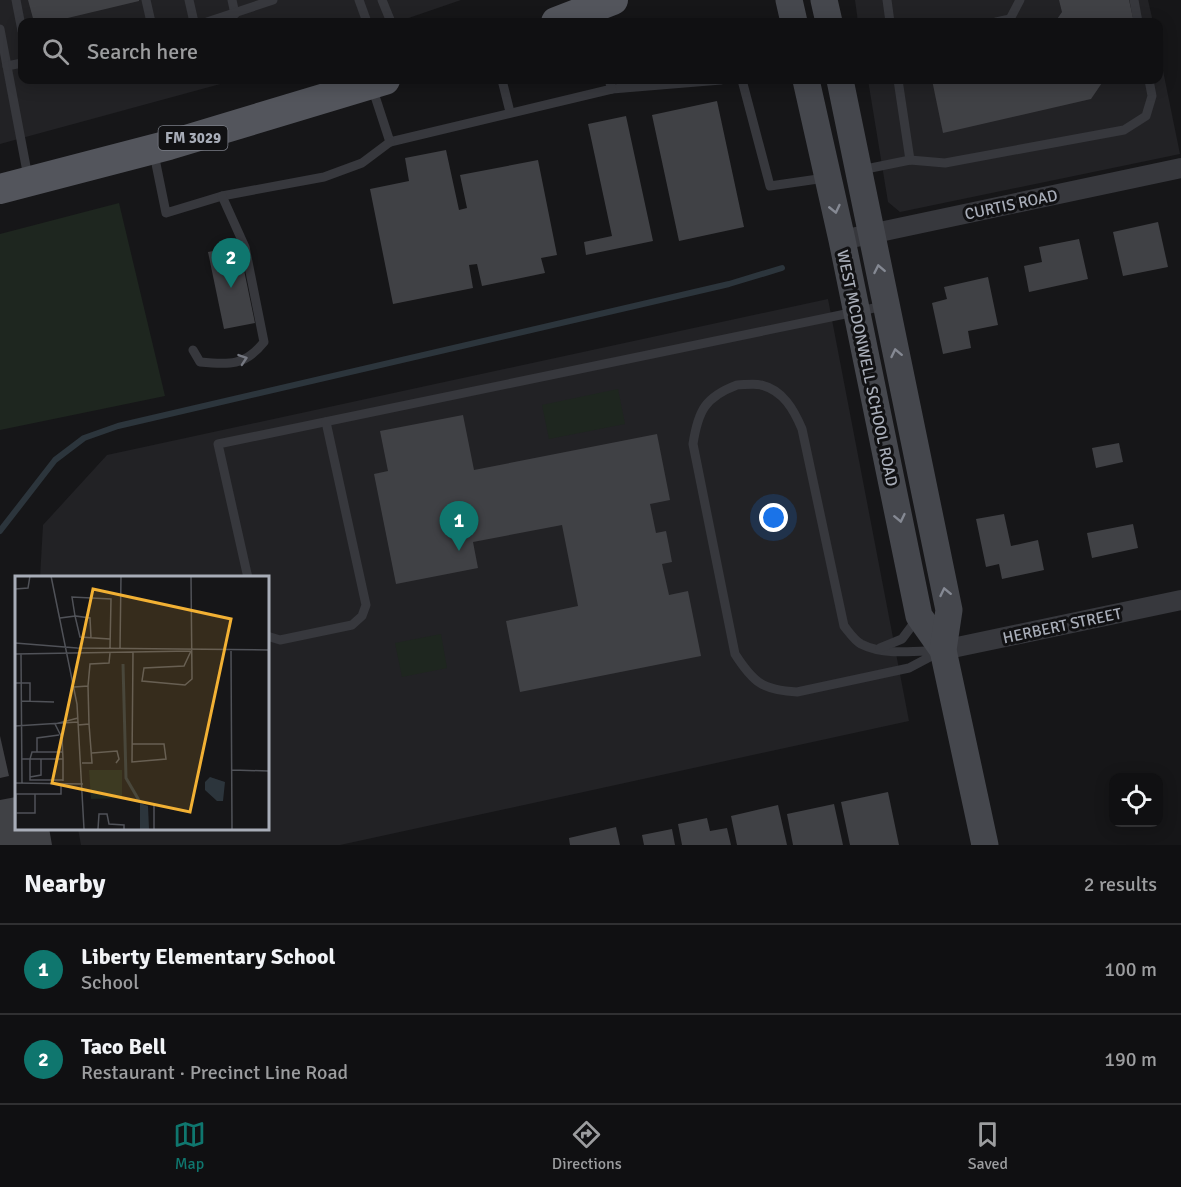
<!DOCTYPE html>
<meta charset="utf-8">
<style>
:root{--surface:#101012;--page:#1e1e20;--text:#f1f3f6;--muted:#9c9d9f;--line:#303032;--accent:#0f766e}
body{margin:0;font-family:Signika,sans-serif;background:var(--page);color:var(--text)}
.controls{position:absolute;right:18px;bottom:18px;display:grid;overflow:hidden;border-radius:12px;box-shadow:0 3px 15px #0003}
.controls button{width:54px;height:54px;display:grid;place-items:center;padding:0;border:0;border-bottom:2px solid var(--line);background:var(--surface);color:var(--text);font:30px sans-serif}
.you{position:absolute;left:774px;top:518px;width:21px;height:21px;margin:-15px;border:4px solid #fff;border-radius:50%;background:#1a73e8;box-shadow:0 0 0 9px #1a73e833}
.badge{display:grid;place-items:center;width:39px;height:39px;border-radius:50%;background:var(--accent);color:#fff;font-size:20px;font-weight:700}
.pin{position:absolute;translate:-50% -50px;filter:drop-shadow(0 2px 3px #0008)}
.pin::after{content:'';position:absolute;top:32px;width:21px;height:18px;background:inherit;clip-path:polygon(0 0,100% 0,50% 100%)}
.list{margin:0;padding:0;list-style:none}
h2{display:flex;justify-content:space-between;align-items:center;height:78px;margin:0;padding:0 24px;font-size:26px}
h2 small{font-size:20px;font-weight:400;color:var(--muted)}
.list li{display:grid;grid-template-columns:39px 1fr auto;gap:18px;align-items:center;box-sizing:border-box;height:90px;padding:0 24px;border-top:2px solid var(--line)}
.list b{display:block;font-size:22px;white-space:nowrap}
.list p{margin:0;font-size:20px;white-space:nowrap;color:var(--muted)}
.list em{font-size:20px;font-style:normal;color:var(--muted)}
.icon{flex:none;width:33px;height:33px;fill:none;stroke:currentColor;stroke-width:2;stroke-linecap:round;stroke-linejoin:round}
.map{position:relative;flex:none;width:1181px;height:845px;overflow:hidden}
.search{position:absolute;background:var(--surface);box-shadow:0 3px 15px #0003;left:18px;right:18px;top:18px;height:66px;display:flex;align-items:center;gap:15px;box-sizing:border-box;padding:0 21px;border-radius:12px;color:var(--muted);font-size:22px}
.sheet{height:258px;background:var(--surface)}
nav{display:flex;justify-content:space-around;align-items:center;box-sizing:border-box;height:84px;border-top:2px solid var(--line);background:var(--surface);font-size:16px;color:var(--muted)}
nav a{display:grid;justify-items:center;gap:3px}
nav .on{color:var(--accent)}
.map>svg:first-child{display:block}
.built{fill:#222225}
.green{fill:#1e261f}
.lines{fill:none;stroke-linecap:round;stroke-linejoin:round}
.stream{stroke:#2c353c;stroke-width:6}
.building{fill:#404145}
.service{stroke:#37383d;stroke-width:9}
.minor{stroke:#37383d;stroke-width:20}
.secondary{stroke:#45474d;stroke-width:27}
.primary{stroke:#53555c;stroke-width:30}
.oneway{stroke:#858993}
.oneway2{stroke:#757881}
.labels{text-anchor:middle;stroke-width:6;stroke-linejoin:round;paint-order:stroke}
.shield{fill:#111113;stroke:#7b7e86;stroke-width:1.5}
.shield-label{font-size:15px;font-weight:bold;fill:#a8adb8}
.street-label{font-size:16px;fill:#a8adb8;stroke:#111113}
.inset-river{fill:none;stroke:#2c353c;stroke-width:3}
.inset-road{fill:none;stroke:#505258;stroke-width:1.5}
.view{fill:#f2b134;fill-opacity:0.15;stroke:#f2b134;stroke-width:3}
.inset-edge{fill:none;stroke:#a8adb8;stroke-width:3}
</style>
<div class="map">
<svg width="1181" height="845" viewBox="0 0 1181 845">
<rect width="100%" height="100%" fill="#161618"/>
<!-- built -->
<g class="built">
<path d="M0,0H461L397,22H22V80H235L0,144Z"/>
<path d="M855,0H1148L1153,22H858Z"/>
<path d="M1159,51L1180,154L900,212L888,202L868,80H1158Z"/>
<path d="M828,299L909,721L340,845H81L78,829L267,828V578H40L43,525L107,455Z"/>
</g>
<!-- green -->
<g class="green">
<path d="M119,203L165,396L0,430V234Z"/>
<path d="M618,389L625,424L549,439L542,405Z"/>
<path d="M441,634L447,668L402,677L395,643Z"/>
</g>
<g class="lines">
<!-- stream -->
<path class="stream" d="M0,531L55,460L84,438L118,426L729,284L782,268"/>
</g>
<!-- building -->
<g class="building">
<path d="M28,0H139V1L51,22H34Z"/>
<path d="M1059,0H1129L1134,22H1055L1062,12Z"/>
<path d="M932,80H1104L1091,99L943,133Z"/>
<path d="M717,101L744,227L679,241L652,115Z"/>
<path d="M626,116L653,241L586,255L584,242L612,236L588,124Z"/>
<path d="M446,150L459,210L467,208L460,175L538,160L557,255L541,258L545,273L482,286L477,264L469,265L473,288L393,304L370,189L409,181L405,158Z"/>
<path d="M1158,222L1168,267L1123,276L1113,232Z"/>
<path d="M1079,239L1088,279L1029,292L1024,266L1042,262L1039,247Z"/>
<path d="M239,246L255,323L224,329L208,252Z"/>
<path d="M988,277L998,325L968,331L971,348L943,354L932,303L947,299L944,287Z"/>
<path d="M463,415L474,470L657,434L670,500L650,504L656,533L666,531L669,546L672,562L662,564L669,595L688,591L701,656L520,692L506,621L578,606L562,525L473,542L478,568L396,584L374,474L388,471L380,431Z"/>
<path d="M1119,443L1123,462L1096,468L1092,448Z"/>
<path d="M1004,514L1011,546L1038,540L1044,570L1002,579L999,564L986,567L976,519Z"/>
<path d="M1133,524L1138,548L1092,558L1087,533Z"/>
<path d="M0,736L9,776L0,778Z"/>
<path d="M888,792L899,845H850L841,802Z"/>
<path d="M16,797V828H49L52,845H0V800Z"/>
<path d="M834,804L843,845H793L787,814Z"/>
<path d="M778,805L787,845H737L731,816Z"/>
<path d="M707,818L710,831L727,828L731,845H682L678,824Z"/>
<path d="M616,827L620,845H570L569,838Z"/>
<path d="M672,829L675,845H644L642,835Z"/>
</g>
<g class="lines">
<!-- service -->
<g class="service">
<path d="M16,0L22,31"/>
<path d="M146,0L151,22"/>
<path d="M189,0L194,22"/>
<path d="M232,0L235,14"/>
<path d="M359,0L367,22"/>
<path d="M382,0L391,22"/>
<path d="M887,0L890,22"/>
<path d="M1134,0L1138,22"/>
<path d="M207,22L273,0"/>
<path d="M996,22L1010,19L1020,0"/>
<path d="M0,29L28,177"/>
<path d="M7,66L22,63"/>
<path d="M502,80L510,112"/>
<path d="M609,80L612,89L721,80"/>
<path d="M742,80L770,186L825,178"/>
<path d="M898,80L910,160"/>
<path d="M372,87L390,142L612,89"/>
<path d="M154,154L166,213L222,196L324,177L362,163L390,142"/>
<path d="M861,170L910,160L945,163L1124,130L1146,116L1152,96L1149,80"/>
<path d="M193,350L200,362C229,365 245,366 264,342L245,247L222,196"/>
<path d="M737,385C744,385 754,383 761,385C783,390 794,410 802,429L844,626C849,632 854,640 861,644C884,656 917,651 943,650L909,668L797,692C762,690 753,682 735,654L693,444C698,411 705,397 737,385Z"/>
<path d="M248,578L218,444L884,306"/>
<path d="M267,636L280,640L352,625L362,616L366,605L326,422"/>
<path d="M880,648L902,639L917,619"/>
</g>
<!-- minor -->
<g class="minor">
<path d="M842,240L1181,168"/>
<path d="M943,650L1181,600"/>
</g>
<!-- secondary -->
<g class="secondary">
<path d="M789,0L794,22"/>
<path d="M824,0L829,22"/>
<path d="M806,80L842,240L919,616L943,650"/>
<path d="M840,80L949,610L943,650L985,845"/>
</g>
<!-- primary -->
<g class="primary">
<path d="M556,22L613,0"/>
<path d="M0,189L169,145L385,80"/>
</g>
</g>
<!-- one-way arrows -->
<defs><path id="oneway-chevron" d="M-2-3.5L2.5 0L-2 3.5" fill="none" stroke-width="1.6" stroke-linecap="round" stroke-linejoin="round" transform="scale(1.5)"/></defs>
<g class="oneway">
<use href="#oneway-chevron" transform="translate(835 209) rotate(77)"/>
<use href="#oneway-chevron" transform="translate(879 269) rotate(-101)"/>
<use href="#oneway-chevron" transform="translate(896 353) rotate(-102)"/>
<use href="#oneway-chevron" transform="translate(900 518) rotate(78)"/>
<use href="#oneway-chevron" transform="translate(945 592) rotate(-102)"/>
</g>
<use class="oneway2" href="#oneway-chevron" transform="translate(243 359) rotate(-19)"/>
<g class="labels">
<!-- shield labels -->
<rect class="shield" x="158.5" y="126" width="69" height="24" rx="4.5"/>
<g class="shield-label">
<text x="193" y="143">FM 3029</text>
</g>
<!-- street labels -->
<g class="street-label">
<text transform="translate(1011 204) rotate(-12)" y="6">CURTIS ROAD</text>
<text transform="translate(868 368) rotate(78)" y="6">WEST MCDONWELL SCHOOL ROAD</text>
<text transform="translate(1062 625) rotate(-12)" y="6">HERBERT STREET</text>
</g>
</g>
<!-- overview -->
<g transform="translate(15 576)">
<rect width="254" height="254" fill="#161618"/>
<path d="M74,194H107V222L76,223Z" fill="#1e261f"/>
<path d="M195,201L210,206L208,225H202L190,214V206ZM125,227L133,230L134,253H125Z" fill="#2c353c"/>
<path class="inset-river" d="M108,88L111,202L125,226"/>
<path class="inset-road" d="M36,0L62,128L69,253M0,13L13,12L15,0M45,42L60,40L57,21L96,23L95,72M76,62L75,42L60,40L65,61L95,63M0,67L62,72L254,74M105,73L106,0M176,75L169,90L129,92L127,105L170,109L177,103L176,0M216,75L217,253M0,78L176,75M6,78L7,207M0,107H15V125M59,111L73,110L75,88L94,87L95,77M7,125L39,126M40,148L47,162L48,183M40,148L63,142M63,149L74,148L73,110M0,150L63,146M117,168H149L151,183L117,186L118,76M22,176V162L44,159M77,177L102,175L104,183L101,187M7,183H48V205M67,187H77L74,148M217,194L254,195M15,201L26,199V183M48,204H15V183L17,176H48M0,207L68,208M1,237H20V218M1,253V218H46V208M83,253L84,238H92L94,248L109,249V253M139,253V229"/>
<path class="view" d="M78,13L216,43L175,236L37,207Z"/>
<rect width="254" height="254" class="inset-edge"/>
</g>
</svg>
<div class="controls">
<button><svg class="icon" aria-label="locate" viewBox="0 0 24 24"><circle cx="12" cy="12" r="6"/><path d="M12 2v4M12 18v4M2 12h4M18 12h4"/></svg></button>
</div>
<div class="you"></div>
<div class="pin badge" style="left:459px;top:551px">1</div>
<div class="pin badge" style="left:231px;top:288px">2</div>
<div class="search"><svg class="icon" aria-label="search" viewBox="0 0 24 24"><circle cx="10" cy="10" r="6"/><path d="M15 15l6 6"/></svg>Search here</div>
</div>
<section class="sheet">
<h2>Nearby<small>2 results</small></h2>
<ul class="list">
<li><span class="badge">1</span><div><b>Liberty Elementary School</b><p>School</p></div><em>100 m</em></li>
<li><span class="badge">2</span><div><b>Taco Bell</b><p>Restaurant · Precinct Line Road</p></div><em>190 m</em></li>
</ul>
</section>
<nav>
<a class="on"><svg class="icon" aria-label="map" viewBox="0 0 24 24"><path d="M3 6l6-2 6 2 6-2v14l-6 2-6-2-6 2zM9 4v14M15 6v14"/></svg>Map</a>
<a><svg class="icon" aria-label="directions" viewBox="0 0 24 24"><path d="M12 3l9 9-9 9-9-9zM9 14v-3h6M13 9l2 2-2 2"/></svg>Directions</a>
<a><svg class="icon" aria-label="saved" viewBox="0 0 24 24"><path d="M7 4h10v16l-5-4-5 4z"/></svg>Saved</a>
</nav>
